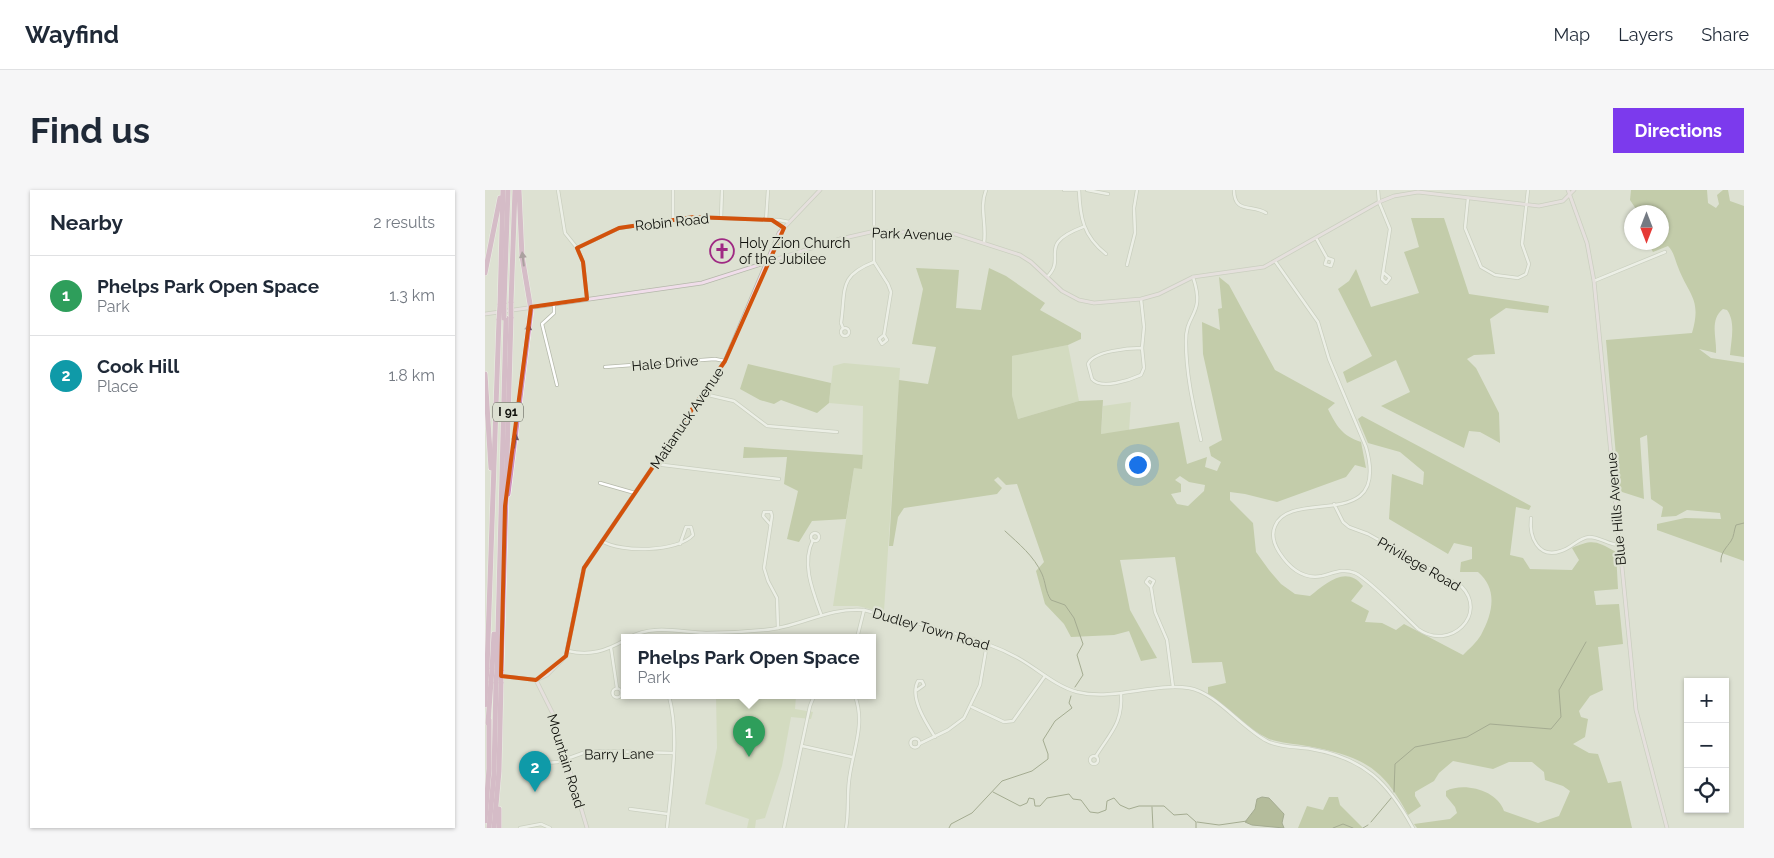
<!DOCTYPE html>
<meta charset="utf-8">
<style>
:root{--surface:#fff;--page:#f6f6f7;--text:#1f2937;--muted:#747a83;--line:#e0e1e3;--accent:#7c3aed}
body{margin:0;font-family:Raleway,sans-serif;background:var(--page);color:var(--text)}
.controls{position:absolute;right:15px;bottom:15px;display:grid;overflow:hidden;border-radius:0px;box-shadow:0 1px 4px #0004}
.controls button{width:45px;height:45px;display:grid;place-items:center;padding:0;border:0;border-bottom:1px solid var(--line);background:var(--surface);color:var(--text);font:25px sans-serif}
.compass{position:absolute;left:1139px;top:15px;width:45px;height:45px;border-radius:50%;background:var(--surface);box-shadow:0 1px 4px #0004;rotate:180deg}
.you{position:absolute;left:652px;top:274px;width:18px;height:18px;margin:-12px;border:4px solid #fff;border-radius:50%;background:#1a73e8;box-shadow:0 0 0 8px #1a73e833}
.badge{display:grid;place-items:center;width:32px;height:32px;border-radius:50%;background:var(--accent);color:#fff;font-size:16px;font-weight:700}
.pin{position:absolute;translate:-50% -41px;filter:drop-shadow(0 1px 2px #0008)}
.pin::after{content:'';position:absolute;top:26px;width:18px;height:15px;background:inherit;clip-path:polygon(0 0,100% 0,50% 100%)}
.popup{position:absolute;left:136px;top:444px;width:255px;height:65px;box-sizing:border-box;display:grid;place-content:center;border-radius:0px;background:var(--surface);filter:drop-shadow(0 1px 4px #0005);font-size:16px;white-space:nowrap;color:var(--muted)}
.popup b{font-size:19px;color:var(--text)}
.popup::after{content:'';position:absolute;left:50%;top:100%;margin-left:-10px;border:10px solid transparent;border-top-color:var(--surface)}
.list{margin:0;padding:0;list-style:none}
h2{display:flex;justify-content:space-between;align-items:center;height:65px;margin:0;padding:0 20px;font-size:21px}
h2 small{font-size:16px;font-weight:400;color:var(--muted)}
.list li{display:grid;grid-template-columns:32px 1fr auto;gap:15px;align-items:center;box-sizing:border-box;height:80px;padding:0 20px;border-top:1px solid var(--line)}
.list b{display:block;font-size:19px;white-space:nowrap}
.list p{margin:0;font-size:16px;white-space:nowrap;color:var(--muted)}
.list em{font-size:16px;font-style:normal;color:var(--muted)}
.icon{flex:none;width:28px;height:28px;fill:none;stroke:currentColor;stroke-width:2;stroke-linecap:round;stroke-linejoin:round}
.map{position:relative;flex:none;width:1259px;height:638px;overflow:hidden;border-radius:0px}
header{display:flex;align-items:center;gap:30px;box-sizing:border-box;height:70px;padding:0 25px;background:var(--surface);border-bottom:1px solid var(--line)}
header strong{font-size:24px}
nav{display:flex;gap:28px;margin-inline-start:auto;font-size:18px}
.intro{display:flex;align-items:center;justify-content:space-between;box-sizing:border-box;height:120px;padding:0 30px}
h1{margin:0;font-size:35px}
.button{padding:12px 22px;border-radius:0px;background:var(--accent);color:#fff;font-size:18px;font-weight:700}
main{display:flex;gap:30px;padding:0 30px}
aside{flex:1;background:var(--surface);border-radius:0px;box-shadow:0 1px 4px #0004}
.map>svg:first-child{display:block}
.green{fill:#c8d2ac}
.forest{fill:#a4b17a;fill-rule:evenodd}
.water{fill:#838f5a;stroke:#606943}
.lines{fill:none;stroke-linecap:round;stroke-linejoin:round}
.stream{stroke:#606943;stroke-width:1}
.street-casing{stroke:#b5b9ab;stroke-width:4}
.secondary-casing{stroke:#b5b9ab;stroke-width:4.5}
.highway-casing{stroke:#fff;stroke-width:6}
.street{stroke:#fff;stroke-width:2.5}
.secondary{stroke:#f0ddea;stroke-width:3}
.highway{stroke:#cd8fba;stroke-width:5}
.highway-bridge-casing{stroke:#fff;stroke-width:6;stroke-linecap:butt}
.highway-bridge{stroke:#cd8fba;stroke-width:5}
.oneway{fill:#6e5063}
.marked{fill:none;stroke:#d2520c;stroke-width:4;stroke-linejoin:round}
.labels{text-anchor:middle;stroke-width:4.5;stroke-linejoin:round;paint-order:stroke}
.shield{fill:#dde1d2;stroke:#4e4f47;stroke-width:1}
.shield-label{font-size:12px;font-weight:bold;fill:#10110c}
.street-label{font-size:14px;fill:#10110c;stroke:#dde1d2}
.poi-label{font-size:14px;fill:#10110c;stroke:#dde1d2;text-anchor:start}
</style>
<header>
<strong>Wayfind</strong>
<nav><a>Map</a><a>Layers</a><a>Share</a></nav>
</header>
<div class="intro"><h1>Find us</h1><a class="button">Directions</a></div>
<main>
<aside>
<h2>Nearby<small>2 results</small></h2>
<ul class="list">
<li><span class="badge" style="background:#2e9e5b">1</span><div><b>Phelps Park Open Space</b><p>Park</p></div><em>1.3 km</em></li>
<li><span class="badge" style="background:#0f9aa8">2</span><div><b>Cook Hill</b><p>Place</p></div><em>1.8 km</em></li>
</ul>
</aside>
<div class="map">
<svg width="1259" height="638" viewBox="0 0 1259 638">
<rect width="100%" height="100%" fill="#dde1d2"/>
<!-- green -->
<g class="green">
<path d="M583,155L594,211L533,229L527,205L526,166Z"/>
<path d="M359,173L415,178L399,421L397,422L373,416H348L369,278H377L378,216L344,213L348,176Z"/>
<path d="M646,212L644,241L616,244L618,216Z"/>
<path d="M231,506H311L310,519L328,522L326,529L306,527L297,576L280,628L271,630L270,638H262L264,629L220,614L232,558Z"/>
</g>
<!-- forest -->
<g class="forest">
<path d="M1146,0H1222L1223,13L1231,18L1234,14L1232,5L1238,0H1243L1245,11L1259,16V167L1245,165C1246,151 1251,132 1242,120L1238,119C1224,130 1232,148 1231,163L1214,159L1226,168L1259,173V371L1172,340V334L1200,328L1236,329L1235,323L1202,320L1191,326L1176,327L1178,317L1166,309L1162,245L1155,248L1159,309L1134,301L1121,150L1207,143C1217,109 1204,106 1193,77C1190,70 1189,62 1183,56L1168,62L1163,53L1176,52V22H1153L1145,10Z"/>
<path d="M926,28H959L984,104L1064,116L1063,123L1021,118L1005,129L1010,164L989,165L982,169L991,178L1014,223L1015,253L995,242L984,241L979,258L896,216L925,202L911,170L862,193L858,182L887,166L853,99L864,91L871,79L886,117L934,103L919,62L934,57Z"/>
<path d="M431,78L474,80L471,118L496,120L504,78L521,86L560,113L555,120L596,143V149L583,155L527,166V205L533,229L594,211L618,210L616,244L694,232L702,274L722,267L720,277L732,281L736,272L726,266L724,257L737,250L718,164L717,132L735,140L733,119L737,118L734,87L744,95L790,180L850,213L843,219C851,235 857,246 876,252L881,278L870,275L861,287L792,312L760,304L745,302V310L768,333L771,362L784,380L796,394L810,404L825,406C840,394 861,374 878,396L866,411L884,421L880,432L897,433L911,440L919,434L978,465C984,459 992,452 996,445C1008,423 1013,399 993,382H975L976,372L987,369V357L969,353L963,364L904,329L907,284L938,295L939,282L915,262L883,253L873,229L877,226L1046,316L1044,320L1031,317L1025,365L1038,368L1045,379L1087,380L1094,370L1087,358C1108,349 1111,351 1131,362L1133,399L1109,401L1111,415L1134,414L1138,454L1113,457L1118,500L1105,506L1094,521L1096,527L1103,529L1100,547L1088,554L1104,563L1113,564L1123,593L1136,591L1147,638H932L929,634L965,629L972,623L970,617L961,606V601C979,592 1012,600 1019,621L1053,633L1074,626L1085,601L1078,596L1060,590L1059,582L1047,572H1024L1008,579L968,571L954,583L949,591L930,602V606L936,616L923,625C897,575 875,566 822,556C810,554 795,553 784,549C761,538 743,520 723,504V497L741,493L737,472L707,473L690,367L635,370L645,420L672,468L656,471L644,441L629,445L586,447L579,434L560,414L551,381L559,372L532,294L521,295L513,287L509,290L517,298L512,304L419,318L413,327L408,356H404L414,190L443,194L451,157L427,154L438,99ZM695,286L704,292L720,295L719,301L703,316L692,314L686,304L696,302V294L690,290Z"/>
<path d="M263,174L346,193L344,213L332,223L296,210L289,214L275,210L255,199Z"/>
<path d="M259,257L378,265L377,279L369,278L361,329L327,331L314,352L302,349L313,301L299,294L302,267L258,268Z"/>
<path d="M844,607H853L855,615L878,638H813L822,616L838,620Z"/>
</g>
<!-- water -->
<path class="water" d="M777,607L784,608L799,624L797,633L799,638L767,635L760,632L770,619L772,609Z"/>
<g class="lines">
<!-- stream -->
<g class="stream">
<path d="M520,341C534,354 549,366 557,384C561,393 560,401 566,410L580,415L589,428L598,454L592,465L598,485L590,497"/>
<path d="M1236,372C1235,363 1242,357 1246,351C1249,347 1249,340 1251,335L1259,333"/>
<path d="M508,602L535,616L542,613L544,608L549,609L550,616H555L562,608L584,604L588,609L596,610L605,622L613,623L621,620L622,611L629,608L635,615L644,619L654,616H679L689,625L702,624L711,632V638"/>
<path d="M909,602L910,574L930,557L982,547L1005,534L1066,539L1076,527L1074,500L1101,452"/>
<path d="M667,617L668,638"/>
<path d="M712,632L734,635L762,631"/>
<path d="M886,632L907,607"/>
<path d="M464,638L466,634L487,623L517,591L547,581L563,569V564L558,550L570,531L587,518L584,513L586,506"/>
<path d="M848,638L858,634L868,638"/>
<path d="M878,638L883,635"/>
</g>
<!-- street casing -->
<g class="street-casing">
<g id="street">
<path d="M73,0L80,43L92,58L98,72L102,109"/>
<path d="M188,0V30"/>
<path d="M389,0V72L403,94L406,102L399,145L402,150L397,154L394,149L399,145"/>
<path d="M579,0H594"/>
<path d="M594,0C595,27 598,46 621,64"/>
<path d="M602,0L623,4"/>
<path d="M749,0C749,24 767,14 781,23"/>
<path d="M893,0L894,12L905,39L897,89L901,93L905,88L899,83"/>
<path d="M983,8L980,38L996,77L1010,85L1033,88L1041,84L1044,74L1037,54L1043,0"/>
<path d="M236,28L237,0"/>
<path d="M281,30L283,0"/>
<path d="M287,30L299,38"/>
<path d="M831,48L842,68L848,70L846,76L840,74L842,68"/>
<path d="M499,53C502,34 494,18 501,0"/>
<path d="M92,58L134,38L188,30L209,27L294,30L304,32"/>
<path d="M790,71L833,132L844,169L881,257C906,345 806,297 790,336C786,345 789,354 794,362C803,376 817,390 837,386C849,383 858,378 870,383C885,390 919,426 933,439C965,462 1004,424 976,396L883,344L864,337L858,332L849,314"/>
<path d="M642,75L650,43L649,18L652,0"/>
<path d="M562,87C583,67 550,55 598,37"/>
<path d="M708,87C721,126 700,122 701,152C701,186 709,218 716,250"/>
<path d="M1109,91L1180,62"/>
<path d="M656,109L659,137L657,158"/>
<path d="M69,115V123L57,134L72,195"/>
<circle cx="360" cy="142" r="4"/>
<path d="M358,138L356,133C361,99 353,86 389,72"/>
<path d="M657,158L659,178L656,185C645,190 616,200 607,189L603,174C608,161 644,158 657,158Z"/>
<path d="M120,177L230,169L240,171"/>
<path d="M219,204L249,211L282,236L352,242"/>
<path d="M170,274L294,289"/>
<path d="M115,293L150,303"/>
<path d="M1046,328C1044,347 1053,369 1076,361C1087,358 1093,348 1104,347C1115,347 1124,355 1134,355"/>
<path d="M285,334L278,326L279,322H286L287,326L279,378L283,391L292,408L293,438"/>
<circle cx="330" cy="347" r="4"/>
<path d="M328,350C316,373 328,402 336,424"/>
<path d="M117,351C136,363 193,362 208,345L206,337H201L195,354"/>
<path d="M666,397L669,391L664,388L661,392L666,397L670,422L682,450L688,497"/>
<path d="M143,448C168,434 194,442 221,443C240,443 260,442 279,440C314,438 341,417 379,420C419,431 463,439 502,454C513,458 524,463 533,468C553,479 570,496 592,502C629,511 667,493 704,498C730,502 757,538 782,551C793,557 813,557 826,559C879,568 903,592 928,638"/>
<path d="M372,448L379,420"/>
<path d="M126,458L132,498"/>
<path d="M83,461C105,466 121,461 140,450"/>
<path d="M16,486L51,490"/>
<circle cx="132" cy="503" r="4.5"/>
<path d="M432,500L439,495L437,491H433C424,507 441,533 450,547"/>
<path d="M487,517L519,532L528,531L560,486"/>
<circle cx="430" cy="553" r="4.5"/>
<path d="M434,554L463,540L479,528L495,495L502,454"/>
<path d="M317,556L367,567"/>
<circle cx="609" cy="570" r="4"/>
<path d="M611,566C626,542 638,533 636,503"/>
<path d="M40,569L61,573L73,572L98,563L116,561L188,563"/>
<path d="M145,619L183,624"/>
<path d="M35,638L56,634L65,638"/>
<path d="M182,638C186,595 195,548 184,506"/>
<path d="M299,638L325,516L329,506"/>
<path d="M361,638C364,622 362,607 364,591C367,562 381,535 370,506"/>
</g>
</g>
<!-- secondary casing -->
<g class="secondary-casing">
<g id="secondary">
<path d="M1083,0L1102,53L1109,91L1151,520L1182,638"/>
<path d="M0,124L217,93L355,49L390,41L470,44L535,65L546,72L577,101L594,110L609,113L656,109L674,104L708,87L779,77L894,12L909,6L933,2L1054,16L1078,11L1089,0"/>
<path d="M102,638L68,524L51,490L62,485L81,466L99,378L240,171L294,43L335,0"/>
</g>
</g>
<!-- highway casing -->
<g class="highway-casing">
<g id="highway">
<path d="M0,83L15,8"/>
<path d="M26,113L30,0"/>
<path d="M19,114L23,0"/>
<path d="M15,115L18,0"/>
<path d="M0,184L6,278"/>
<path d="M23,304L46,120L37,66L34,0"/>
<path d="M2,479L14,129"/>
<path d="M7,480L9,444"/>
<path d="M12,480L21,128"/>
<path d="M16,481L26,127"/>
<path d="M0,515L1,491"/>
<path d="M3,533L6,491"/>
<path d="M0,631L4,579V530"/>
<path d="M4,638L9,584L11,492"/>
<path d="M9,638L14,581L16,492"/>
<path d="M14,638V619"/>
</g>
</g>
<!-- street -->
<use href="#street" class="street"/>
<!-- secondary -->
<use href="#secondary" class="secondary"/>
<!-- highway -->
<use href="#highway" class="highway"/>
<!-- highway-bridge casing -->
<g class="highway-bridge-casing">
<g id="highway-bridge">
<path d="M26,127V113"/>
<path d="M19,128V114"/>
<path d="M14,129L15,115"/>
<path d="M1,491L2,479"/>
<path d="M6,491L7,480"/>
<path d="M11,492L12,480"/>
<path d="M16,492V481"/>
</g>
</g>
<!-- highway-bridge -->
<use href="#highway-bridge" class="highway-bridge"/>
</g>
<!-- one-way arrows -->
<defs><path id="oneway-solid" d="M-6-.8H1V-3.2L6.5 0L1 3.2V.8H-6Z" transform="scale(1.25)"/></defs>
<g class="oneway">
<use href="#oneway-solid" transform="translate(38 69) rotate(-97)"/>
<use href="#oneway-solid" transform="translate(43 141) rotate(-83)"/>
<use href="#oneway-solid" transform="translate(30 251) rotate(-83)"/>
</g>
<!-- marked area -->
<path d="M0 0H1259V638H0ZM209,27L287,30L299,38L240,171L99,378L81,466L51,490L16,486L20,316L46,117L102,109L98,72L92,58L134,38Z" fill="#dde1d2" fill-opacity=".55" fill-rule="evenodd"/>
<path class="marked" d="M209,27L287,30L299,38L240,171L99,378L81,466L51,490L16,486L20,316L46,117L102,109L98,72L92,58L134,38Z"/>
<!-- icons -->
<defs>
<g id="church-ring" transform="scale(1.25)"><circle r="9.5" fill="#dde1d2" stroke="#9f2983" stroke-width="1.5"/><path d="M-1.2-6h2.4v3.5h3.3v2.4h-3.3V6h-2.4V-.1h-3.3v-2.4h3.3Z" fill="#9f2983"/></g>
</defs>
<g fill-rule="evenodd">
<use href="#church-ring" x="237" y="61"/>
</g>
<g class="labels">
<!-- shield labels -->
<rect class="shield" x="8" y="212.5" width="30" height="19" rx="4"/>
<g class="shield-label">
<text x="23" y="226">I 91</text>
</g>
<!-- street labels -->
<g class="street-label">
<text transform="translate(187 32) rotate(-6)" y="5">Robin Road</text>
<text transform="translate(427 44) rotate(2)" y="5">Park Avenue</text>
<text transform="translate(180 173) rotate(-5)" y="5">Hale Drive</text>
<text transform="translate(202 228) rotate(-56)" y="5">Matianuck Avenue</text>
<text transform="translate(1131 319) rotate(-95)" y="5">Blue Hills Avenue</text>
<text transform="translate(934 374) rotate(30)" y="5">Privilege Road</text>
<text transform="translate(446 439) rotate(16)" y="5">Dudley Town Road</text>
<text transform="translate(134 564) rotate(-1)" y="5">Barry Lane</text>
<text transform="translate(81 571) rotate(73)" y="5">Mountain Road</text>
</g>
<!-- poi labels -->
<g class="poi-label">
<text x="254" y="58">Holy Zion Church<tspan x="254" dy="16">of the Jubilee</tspan></text>
</g>
</g>
</svg>
<div class="controls">
<button>+</button>
<button>−</button>
<button><svg class="icon" aria-label="locate" viewBox="0 0 24 24"><circle cx="12" cy="12" r="6"/><path d="M12 2v4M12 18v4M2 12h4M18 12h4"/></svg></button>
</div>
<svg class="compass" viewBox="-18 -18 36 36"><path d="M0-13l5 13h-10z" fill="#e53935"/><path d="M0 13l5-13h-10z" fill="#747a83"/></svg>
<div class="you"></div>
<div class="pin badge" style="left:264px;top:567px;background:#2e9e5b">1</div>
<div class="popup"><b>Phelps Park Open Space</b>Park</div>
<div class="pin badge" style="left:50px;top:602px;background:#0f9aa8">2</div>
</div>
</main>
